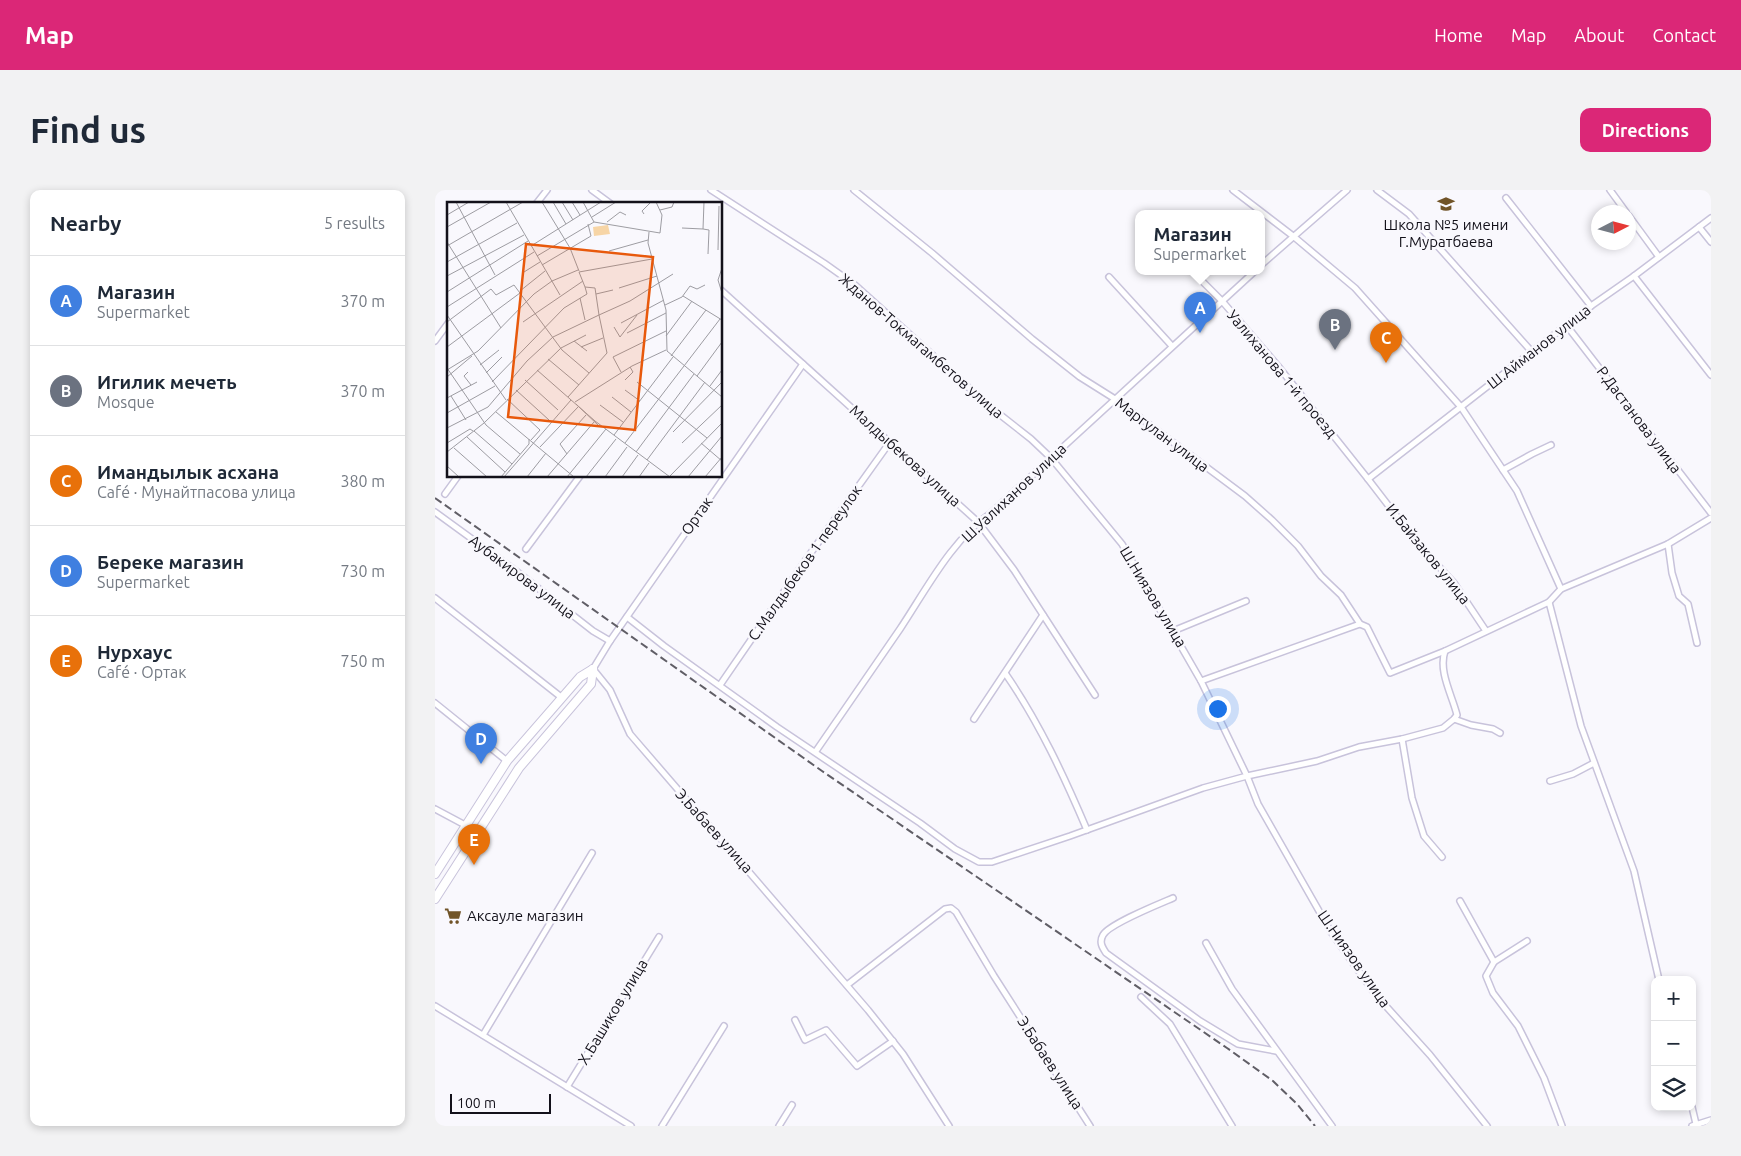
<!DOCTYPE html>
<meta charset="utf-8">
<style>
:root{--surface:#fff;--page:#f2f2f3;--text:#1f2937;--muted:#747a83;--line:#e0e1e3;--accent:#db2777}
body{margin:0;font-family:Ubuntu,sans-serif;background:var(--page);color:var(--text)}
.controls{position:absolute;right:15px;bottom:15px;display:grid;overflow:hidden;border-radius:10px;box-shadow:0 2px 8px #0003}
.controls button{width:45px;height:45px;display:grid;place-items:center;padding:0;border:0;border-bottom:1px solid var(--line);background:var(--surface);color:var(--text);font:25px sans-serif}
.compass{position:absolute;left:1156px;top:15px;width:45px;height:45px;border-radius:50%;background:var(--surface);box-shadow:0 2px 8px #0003;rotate:84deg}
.scale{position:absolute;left:15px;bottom:12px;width:101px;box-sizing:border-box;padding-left:5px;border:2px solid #13111a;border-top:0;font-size:14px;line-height:18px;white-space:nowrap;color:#13111a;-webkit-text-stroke:4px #f9f8fd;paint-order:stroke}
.you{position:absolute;left:782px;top:518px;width:18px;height:18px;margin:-12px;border:4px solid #fff;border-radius:50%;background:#1a73e8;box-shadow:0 0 0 8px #1a73e833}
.badge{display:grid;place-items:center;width:32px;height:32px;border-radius:50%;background:var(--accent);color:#fff;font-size:16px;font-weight:700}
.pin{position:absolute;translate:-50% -41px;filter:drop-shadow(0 1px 2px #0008)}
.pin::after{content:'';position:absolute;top:26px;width:18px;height:15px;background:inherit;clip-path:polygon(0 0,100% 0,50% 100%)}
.popup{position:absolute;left:700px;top:20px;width:130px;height:65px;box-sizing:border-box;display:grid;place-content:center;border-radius:10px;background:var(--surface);filter:drop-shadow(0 1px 4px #0005);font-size:16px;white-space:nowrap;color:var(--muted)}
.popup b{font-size:19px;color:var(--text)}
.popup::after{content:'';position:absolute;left:50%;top:100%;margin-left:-10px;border:10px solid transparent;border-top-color:var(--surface)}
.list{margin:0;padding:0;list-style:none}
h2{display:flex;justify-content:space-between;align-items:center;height:65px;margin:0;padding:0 20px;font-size:21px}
h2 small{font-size:16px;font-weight:400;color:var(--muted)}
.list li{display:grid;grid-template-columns:32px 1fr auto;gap:15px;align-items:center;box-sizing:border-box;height:90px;padding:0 20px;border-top:1px solid var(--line)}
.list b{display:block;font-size:19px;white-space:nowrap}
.list p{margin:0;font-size:16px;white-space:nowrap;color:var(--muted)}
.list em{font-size:16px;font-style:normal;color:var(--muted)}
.icon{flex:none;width:28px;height:28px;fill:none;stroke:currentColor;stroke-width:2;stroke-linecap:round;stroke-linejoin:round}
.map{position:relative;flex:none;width:1276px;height:936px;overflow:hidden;border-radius:10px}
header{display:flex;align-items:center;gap:30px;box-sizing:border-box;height:70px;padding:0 25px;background:var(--accent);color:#fff}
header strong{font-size:24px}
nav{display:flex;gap:28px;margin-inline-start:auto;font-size:18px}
.intro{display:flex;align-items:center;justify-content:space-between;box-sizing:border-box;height:120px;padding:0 30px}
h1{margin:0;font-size:35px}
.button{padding:12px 22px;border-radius:10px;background:var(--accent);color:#fff;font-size:18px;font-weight:700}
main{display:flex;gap:30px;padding:0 30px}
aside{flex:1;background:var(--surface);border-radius:10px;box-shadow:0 2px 8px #0003}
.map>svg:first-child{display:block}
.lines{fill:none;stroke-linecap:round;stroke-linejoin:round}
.street-casing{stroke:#c8c3db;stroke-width:8}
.secondary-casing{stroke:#c8c3db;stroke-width:10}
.street{stroke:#fff;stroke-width:5}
.secondary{stroke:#fff;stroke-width:8}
.rail{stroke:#605e66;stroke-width:2;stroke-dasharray:8 4;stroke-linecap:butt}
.labels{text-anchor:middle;stroke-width:5;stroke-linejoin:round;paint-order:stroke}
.poi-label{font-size:15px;fill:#13111a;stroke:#f9f8fd}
.street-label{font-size:15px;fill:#13111a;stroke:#f9f8fd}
.inset-road{fill:none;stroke:#9d9ca2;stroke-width:1}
.view{fill:#e8590c;fill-opacity:0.15;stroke:#e8590c;stroke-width:2.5}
.inset-edge{fill:none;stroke:#13111a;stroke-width:2.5}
</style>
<header>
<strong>Map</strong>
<nav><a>Home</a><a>Map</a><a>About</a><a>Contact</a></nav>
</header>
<div class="intro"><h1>Find us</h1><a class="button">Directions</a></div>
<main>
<aside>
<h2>Nearby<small>5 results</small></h2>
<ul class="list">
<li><span class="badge" style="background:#3f7fe0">A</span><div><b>Магазин</b><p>Supermarket</p></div><em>370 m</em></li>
<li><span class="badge" style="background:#6b7280">B</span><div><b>Игилик мечеть</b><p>Mosque</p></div><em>370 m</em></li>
<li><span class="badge" style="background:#e8710a">C</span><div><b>Имандылык асхана</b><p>Café · Мунайтпасова улица</p></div><em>380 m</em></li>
<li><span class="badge" style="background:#3f7fe0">D</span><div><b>Береке магазин</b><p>Supermarket</p></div><em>730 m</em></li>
<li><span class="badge" style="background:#e8710a">E</span><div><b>Нурхаус</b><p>Café · Ортак</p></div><em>750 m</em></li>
</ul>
</aside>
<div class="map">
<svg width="1276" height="936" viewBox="0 0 1276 936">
<rect width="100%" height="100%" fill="#f9f8fd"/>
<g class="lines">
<!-- street casing -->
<g class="street-casing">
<g id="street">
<path d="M157,0L176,14"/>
<path d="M419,0L497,63L597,149L645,187L680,209L810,306L837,330L863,356L886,386L906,405L925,434L932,437L955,483L1010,461"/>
<path d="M798,0L858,46L920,98L1026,217L1082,301L1126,399"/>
<path d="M942,0L974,24L1097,162"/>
<path d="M1175,0L1191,22"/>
<path d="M1071,8L1156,116"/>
<path d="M101,14L112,0"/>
<path d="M1194,26L1224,67"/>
<path d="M1264,37L1276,52"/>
<path d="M826,75L912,0"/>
<path d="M758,82L787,111L843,176L933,289L983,354L1019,393L1051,441"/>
<path d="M1199,86L1276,185"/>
<path d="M674,87L737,156"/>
<path d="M286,100L543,332L579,380L660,505"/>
<path d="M1132,136L1276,323"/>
<path d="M0,151L14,132"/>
<path d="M368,174L175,451L158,479L175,500L195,544L433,820L468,864L514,936"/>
<path d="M1068,280L1097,264L1116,255"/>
<path d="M933,289L1156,116L1199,86L1276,28"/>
<path d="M10,304L23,286"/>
<path d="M0,322L81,381L158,441L175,451"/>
<path d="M1233,354L1237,383L1244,406L1253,414L1262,453"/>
<path d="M91,359L145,286"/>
<path d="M0,408L126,507"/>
<path d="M1114,412L1126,399L1233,354L1276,328"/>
<path d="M192,427L229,456L342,537L485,633L520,659L544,672H557L635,646L768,598L812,586L766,491L687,354L616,268L596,249L554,216L420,95L389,73L276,0"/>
<path d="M738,441L811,411"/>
<path d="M570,483C604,532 629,586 652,640"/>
<path d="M766,491L925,434"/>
<path d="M285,495L370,371L455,252"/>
<path d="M0,513L72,571"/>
<path d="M539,529L608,425"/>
<path d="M1019,529L1036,535L1058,539L1065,543"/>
<path d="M967,549L977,608L989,646L1007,667"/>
<path d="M381,561C409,521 437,480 465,439C491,400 517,349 556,323L819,82"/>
<path d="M1115,591L1138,584L1159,573"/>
<path d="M0,619L30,635"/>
<path d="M738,708C724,714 674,734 668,745C664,752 667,757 671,763L765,831L803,854L841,861"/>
<path d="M1025,711L1059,772L1051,786L1058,803L1083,836L1109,888L1127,936"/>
<path d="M771,753L797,799L897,936"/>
<path d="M1059,772L1092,751"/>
<path d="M412,795L510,719L516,718L521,722L559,786L655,936"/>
<path d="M706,807L735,834L797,936"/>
<path d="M0,816L196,936"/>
<path d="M360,830L370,850L391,840L422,876L458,851"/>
<path d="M48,845L157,663"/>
<path d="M132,897L224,747"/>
<path d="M1257,917L1261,934"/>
<path d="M227,936L289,836"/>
<path d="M344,936L357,915"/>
<path d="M1052,936L995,865L940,804L896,742L823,614L812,586L882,571L924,557L967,549L1008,538L1019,529L1022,525C1017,505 1003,481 1010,461L1114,412L1146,536L1199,681L1224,790"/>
<path d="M1257,936L1276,930"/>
</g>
</g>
<!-- secondary casing -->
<g class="secondary-casing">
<g id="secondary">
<path d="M0,684L72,571L145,487L158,479"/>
<path d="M0,709L84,578L156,494L158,479"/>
</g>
</g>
<!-- street -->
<use href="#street" class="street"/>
<!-- secondary -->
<use href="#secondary" class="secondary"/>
<!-- rail -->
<path class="rail" d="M0,308L387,581L792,858L838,891L862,914L880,936"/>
</g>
<!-- icons -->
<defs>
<g id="school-bare" transform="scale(1.35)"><path d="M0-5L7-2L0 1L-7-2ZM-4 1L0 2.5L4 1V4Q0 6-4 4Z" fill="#715428" stroke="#f9f8fd" stroke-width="2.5" paint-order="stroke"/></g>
<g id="supermarket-bare" transform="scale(1.35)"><path d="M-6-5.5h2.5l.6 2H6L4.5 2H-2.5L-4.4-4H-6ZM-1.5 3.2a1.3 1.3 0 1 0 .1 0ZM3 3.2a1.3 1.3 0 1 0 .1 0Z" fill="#715428" stroke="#f9f8fd" stroke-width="2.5" paint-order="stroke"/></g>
</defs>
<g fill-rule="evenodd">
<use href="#school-bare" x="1011" y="14"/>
<use href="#supermarket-bare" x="18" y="726"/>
</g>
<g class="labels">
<!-- poi labels -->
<g class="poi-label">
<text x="1011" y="40">Школа №5 имени<tspan x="1011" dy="17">Г.Муратбаева</tspan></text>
<text x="32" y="731" text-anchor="start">Аксауле магазин</text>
</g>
<!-- street labels -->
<g class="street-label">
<text transform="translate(486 156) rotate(41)" y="5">Жданов-Токмагамбетов улица</text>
<text transform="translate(1104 157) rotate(-38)" y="5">Ш.Айманов улица</text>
<text transform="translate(847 184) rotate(50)" y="5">Уалиханова 1-й проезд</text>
<text transform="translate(1204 230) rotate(53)" y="5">Р.Дастанова улица</text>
<text transform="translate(727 245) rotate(37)" y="5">Маргулан улица</text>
<text transform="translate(470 266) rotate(42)" y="5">Малдыбекова улица</text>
<text transform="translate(579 303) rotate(-43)" y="5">Ш.Уалиханов улица</text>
<text transform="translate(262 326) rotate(-55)" y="5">Ортак</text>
<text transform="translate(993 364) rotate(51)" y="5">И.Байзаков улица</text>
<text transform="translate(370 373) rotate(-55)" y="5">С.Малдыбеков 1 переулок</text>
<text transform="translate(87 387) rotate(37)" y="5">Аубакирова улица</text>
<text transform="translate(718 407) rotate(59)" y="5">Ш.Ниязов улица</text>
<text transform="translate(279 641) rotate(48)" y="5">Э.Бабаев улица</text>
<text transform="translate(919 769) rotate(55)" y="5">Ш.Ниязов улица</text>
<text transform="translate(178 822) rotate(-59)" y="5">Х.Башиков улица</text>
<text transform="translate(615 873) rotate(57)" y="5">Э.Бабаев улица</text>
</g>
</g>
<!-- overview -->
<g transform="translate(12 12)">
<rect width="275" height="275" fill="#f9f8fd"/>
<path d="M161,23L163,32L147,34L146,25Z" fill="#f7d5a6"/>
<path class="inset-road" d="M9,0L48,73M59,0L113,93M95,0L123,46L132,69M106,0L119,22M115,0L126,18M125,0L133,13M136,0L147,20L213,31L215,13L209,0M257,0L256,27L262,28L261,52M213,8L225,5L227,0M197,12L195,9L204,0M0,13L22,0M145,15L169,0M160,20L173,10L179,13M0,25L44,0M235,26L256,27M202,30L201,41L219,108L220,149L275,195M0,40L54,126M0,44L76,0M84,44L154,0M271,48L272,4M162,49L201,38M90,54L147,20M205,57L132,70L138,85L148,86L152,113L183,99L226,72M0,60L70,21M95,63L144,34L141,22M77,70L93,60M0,74L77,33M172,86L210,74M73,89L98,69M0,90L81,39M275,91L271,78L275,66M149,92L166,88M236,94L275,118M133,96L138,118M218,103L235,95L243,84L250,87L258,83M0,105L87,50M0,113L59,198M0,120L44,87L49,93L67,83L115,148L142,171M76,120L136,79M174,121L217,98M167,125L173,135L190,113M180,131L219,111M219,134L245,99M127,139L140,149M0,145L73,91M134,145L156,136M224,154L259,108M101,157L132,183M33,163L52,148M0,166L39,223L73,252M0,168L31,149L87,92L105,79L131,68M90,168L148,219L223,275M21,170L17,174L24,183M174,170L166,155L219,129M39,171L55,155M250,174L275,140M0,175L25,154M78,178L111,208M178,178L186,170L183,165M45,180L117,106L140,92L138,85M190,180L260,236M263,184L275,168M69,188L102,218M178,188L193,199M4,194L19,218M165,195L184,210M0,196L30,180M60,197L93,228L84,238M128,200L185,164L219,148M129,202L152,224M153,203L176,220M49,210L127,275M0,211L48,184M0,226L41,205L80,159L106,135L152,113L160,151L121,195M27,229L65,262M226,230L275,180M167,233L226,155M20,235L58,270M0,241L23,227L26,229M178,241L273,117M235,241L275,203M254,241L275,259M93,245L131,205M7,246L40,275M0,250L37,221L114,146L139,133M189,250L247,172M120,252L113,242L139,213M200,258L258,180M0,264L12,275M223,274L275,221M54,275L82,242V237M57,275L124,198M80,275L99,251M100,275L147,220M120,275L159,227M139,275L169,237M158,275L180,245M175,275L191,253M192,275L202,261M241,275L275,234M258,275L275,255"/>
<path class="view" d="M79,42L206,55L188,228L61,215Z"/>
<rect width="275" height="275" class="inset-edge"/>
</g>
</svg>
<div class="controls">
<button>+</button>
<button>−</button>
<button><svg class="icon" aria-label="layers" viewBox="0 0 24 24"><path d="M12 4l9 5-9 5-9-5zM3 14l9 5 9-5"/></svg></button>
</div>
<svg class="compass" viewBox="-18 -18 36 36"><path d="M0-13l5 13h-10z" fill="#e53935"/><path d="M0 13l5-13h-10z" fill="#747a83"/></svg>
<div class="scale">100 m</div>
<div class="you"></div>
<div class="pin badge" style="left:765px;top:143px;background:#3f7fe0">A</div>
<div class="popup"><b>Магазин</b>Supermarket</div>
<div class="pin badge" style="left:900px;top:160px;background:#6b7280">B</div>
<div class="pin badge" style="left:951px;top:173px;background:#e8710a">C</div>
<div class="pin badge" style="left:46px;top:574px;background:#3f7fe0">D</div>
<div class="pin badge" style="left:39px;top:675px;background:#e8710a">E</div>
</div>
</main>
